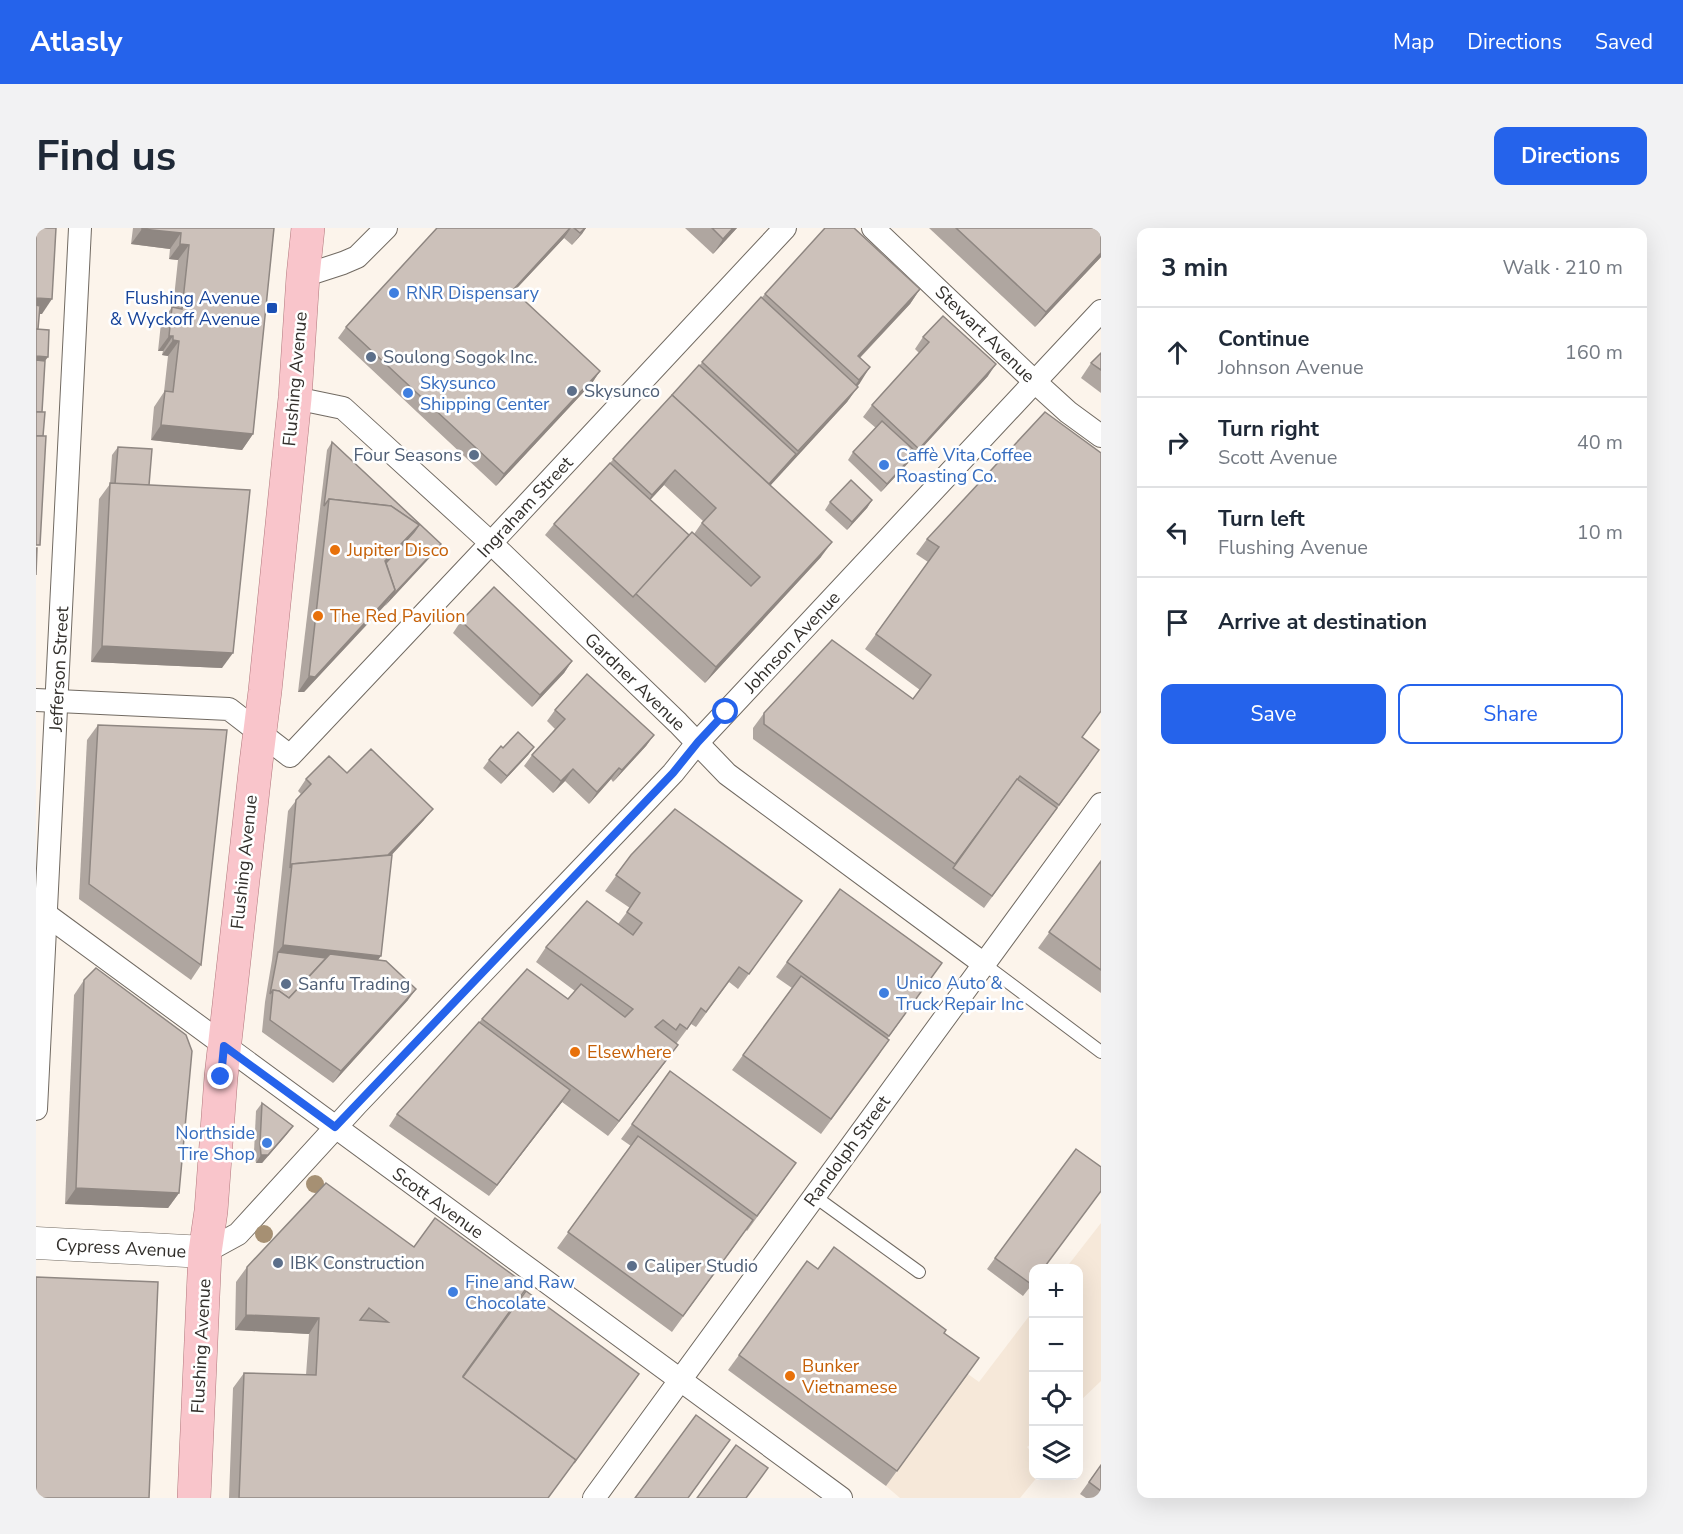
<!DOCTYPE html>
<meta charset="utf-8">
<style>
:root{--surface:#fff;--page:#f2f2f3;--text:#1f2937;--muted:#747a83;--line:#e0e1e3;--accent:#2563eb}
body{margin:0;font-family:"Nunito Sans",sans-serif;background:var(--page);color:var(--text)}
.controls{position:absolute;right:18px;bottom:18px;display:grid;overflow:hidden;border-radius:12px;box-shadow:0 6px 24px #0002}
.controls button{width:54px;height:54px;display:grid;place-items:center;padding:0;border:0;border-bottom:2px solid var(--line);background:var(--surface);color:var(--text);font:30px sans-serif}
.stop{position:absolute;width:18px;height:18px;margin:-14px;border:4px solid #2563eb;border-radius:50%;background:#fff}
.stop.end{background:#2563eb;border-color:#fff;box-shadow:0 2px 6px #0008}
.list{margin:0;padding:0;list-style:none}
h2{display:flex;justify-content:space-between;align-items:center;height:78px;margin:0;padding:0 24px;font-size:26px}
h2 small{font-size:20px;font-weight:400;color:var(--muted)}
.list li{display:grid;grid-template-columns:39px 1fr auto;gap:18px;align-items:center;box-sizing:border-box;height:90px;padding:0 24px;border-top:2px solid var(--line)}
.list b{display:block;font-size:22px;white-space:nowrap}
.list p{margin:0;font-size:20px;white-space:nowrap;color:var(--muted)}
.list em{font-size:20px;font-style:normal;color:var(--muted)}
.actions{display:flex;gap:12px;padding:18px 24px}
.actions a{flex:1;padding:14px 0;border:2px solid var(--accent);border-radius:12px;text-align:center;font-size:21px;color:var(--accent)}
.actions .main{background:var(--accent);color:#fff}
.icon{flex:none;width:33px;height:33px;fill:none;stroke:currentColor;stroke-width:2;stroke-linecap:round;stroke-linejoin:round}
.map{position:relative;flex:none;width:1065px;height:1270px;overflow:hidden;border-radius:12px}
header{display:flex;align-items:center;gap:36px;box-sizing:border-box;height:84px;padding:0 30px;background:var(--accent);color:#fff}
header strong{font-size:28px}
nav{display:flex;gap:33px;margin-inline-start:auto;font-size:21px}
.intro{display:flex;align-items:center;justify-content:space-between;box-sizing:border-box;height:144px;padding:0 36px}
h1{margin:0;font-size:42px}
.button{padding:15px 27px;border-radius:12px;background:var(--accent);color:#fff;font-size:21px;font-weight:700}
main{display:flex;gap:36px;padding:0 36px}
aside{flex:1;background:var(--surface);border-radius:12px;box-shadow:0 6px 24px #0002}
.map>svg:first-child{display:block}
.built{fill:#f6e8d9}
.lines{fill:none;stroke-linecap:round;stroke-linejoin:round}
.lane-casing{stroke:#716a62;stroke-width:14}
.street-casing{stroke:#716a62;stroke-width:24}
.secondary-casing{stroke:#716a62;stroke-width:33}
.primary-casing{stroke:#b1787d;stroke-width:34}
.lane{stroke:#fff;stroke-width:12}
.street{stroke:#fff;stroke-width:22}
.secondary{stroke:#fff;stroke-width:32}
.primary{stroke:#f9c5cb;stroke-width:33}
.tree{fill:#a69073}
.wall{fill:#afa6a0;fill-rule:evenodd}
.shaded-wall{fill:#8f8782}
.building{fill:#ccc1ba;stroke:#8f8782;stroke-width:1.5;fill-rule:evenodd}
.route{stroke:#2563eb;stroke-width:8}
.shop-dot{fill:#3f7fe0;stroke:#fff;stroke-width:2}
.transit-dot{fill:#1a4fb4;stroke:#fff;stroke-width:2}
.service-dot{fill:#5c6f8a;stroke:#fff;stroke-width:2}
.food-dot{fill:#e8710a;stroke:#fff;stroke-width:2}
.labels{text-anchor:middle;stroke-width:5;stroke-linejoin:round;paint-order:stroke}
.shop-label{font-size:18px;fill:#366cbe;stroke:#fff;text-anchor:start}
.transit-label{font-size:18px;fill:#164399;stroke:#fff;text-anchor:end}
.street-label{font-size:18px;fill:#33302c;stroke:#fff}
.service-label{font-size:18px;fill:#4e5e75;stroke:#fff;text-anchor:start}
.food-label{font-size:18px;fill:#c56008;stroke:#fff;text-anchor:start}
</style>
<header>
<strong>Atlasly</strong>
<nav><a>Map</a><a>Directions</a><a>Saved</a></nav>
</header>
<div class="intro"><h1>Find us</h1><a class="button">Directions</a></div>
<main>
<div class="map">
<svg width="1065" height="1270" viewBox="0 0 1065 1270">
<rect width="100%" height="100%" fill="#fcf4eb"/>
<!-- built -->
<g class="built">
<path d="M1065,995V1153L1043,1174L1042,1040H1030Z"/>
<path d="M997,1083L998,1214L991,1219L997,1226L998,1248H1002L984,1270H864L850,1258L932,1146L943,1154Z"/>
</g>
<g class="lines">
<!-- lane casing -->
<g class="lane-casing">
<g id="lane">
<path d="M948,736L1065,824"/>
<path d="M778,968L883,1044"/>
</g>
</g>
<!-- street casing -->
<g class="street-casing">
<g id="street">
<path d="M837,0L999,154L1032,184L1065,208"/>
<path d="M267,48L307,35L321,29L350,0"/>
<path d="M259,170L307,180L455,315L642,495L691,546L948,736"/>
<path d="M0,472L193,481L254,528L455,315L749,0"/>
<path d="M0,679L805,1270"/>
<path d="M0,881L44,0"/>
<path d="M169,1024L202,1006L321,876L637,545L662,514L1065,83"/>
<path d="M558,1270L1065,576"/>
</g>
</g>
<!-- secondary casing -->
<g class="secondary-casing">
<path id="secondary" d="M0,1015L169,1024"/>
</g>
<!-- primary casing -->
<g class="primary-casing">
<path id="primary" d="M158,1270L169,1024L175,983L185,849L220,535L229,463L259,170L267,48L272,0"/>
</g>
<!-- lane -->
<use href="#lane" class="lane"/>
<!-- street -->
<use href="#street" class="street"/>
<!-- secondary -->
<use href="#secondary" class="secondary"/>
<!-- primary -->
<use href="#primary" class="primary"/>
</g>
<!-- trees -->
<g class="tree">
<circle cx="279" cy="956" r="9"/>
<circle cx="228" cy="1006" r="9"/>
</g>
<!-- wall -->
<g class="wall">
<path d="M97,0H238L217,206L206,222L115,212L118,179L128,164L132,128L126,127L127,123H122L125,95L136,79H137L142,32L133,31L134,21L95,16Z"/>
<path d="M401,0H550L536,17L528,10L478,63L564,143L556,155L460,258L302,110L310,99Z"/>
<path d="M649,0H701L677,26Z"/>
<path d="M893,0H1065V29L999,99Z"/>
<path d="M884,61L874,76L824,130V155L811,174L734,257L785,329L669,455L509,307L518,296L729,66ZM628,257L667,293L658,306L653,307L614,272Z"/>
<path d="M887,109L952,148L845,264L812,232L817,224L840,200L827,189L836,177L883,125L879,121Z"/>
<path d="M1065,125V165L1045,150L1055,135Z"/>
<path d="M1009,184L1046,509L1053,537L948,680L717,511V500L728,485L877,471L884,462L829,421L892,334L880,326L891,311Z"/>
<path d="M296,214L399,324L268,464H262L291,222Z"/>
<path d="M82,219L113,257L186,440L55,434L63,271L74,256L76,227Z"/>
<path d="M836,272L831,280L811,302L789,282L794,274Z"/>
<path d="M425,393L536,433L528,445L496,479L417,405Z"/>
<path d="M519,482L618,507L610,518L577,554L575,551L553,576L529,553L517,565L488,538L496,527L519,501L511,493Z"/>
<path d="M62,497L165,737L155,752L43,671L51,512Z"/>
<path d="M498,519L492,527L465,556L447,540L453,532L467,520Z"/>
<path d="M311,545L388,592L355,627L342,732L372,772L297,855L226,804L229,774L236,732L245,651L252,583L265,566L262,563L270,551Z"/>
<path d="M595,627L766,673L702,761L693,754L660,799L655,796L640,816L642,817L631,832L572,908L526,874L453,968L353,898L361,886L446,791L532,771L539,763L500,734L510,719L582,696L594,680L569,663Z"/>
<path d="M1065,633V765L1002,720Z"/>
<path d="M804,661L906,735L852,810L843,827L785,906L696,842L756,760L740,749Z"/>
<path d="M48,752L143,965L132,980L29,976L38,767Z"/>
<path d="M226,875L251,906L226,935H220L218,924L220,883Z"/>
<path d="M596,896L749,951L711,1003L710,1002L636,1104L521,1020L595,918L585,911Z"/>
<path d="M1065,939V963L1007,1041H998V1054L987,1068L951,1041L959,1030Z"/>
<path d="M290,955L427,1149L513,1270H193L197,1160L208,1145L270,1147L273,1106L199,1102L200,1054L211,1039Z"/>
<path d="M782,1041L932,1146L850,1258L692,1142L703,1127Z"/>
<path d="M1065,1237V1270H1050L1044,1266Z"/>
</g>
<!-- shaded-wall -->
<g class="shaded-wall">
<path d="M535,0L528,10L469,73L477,62Z"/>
<path d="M549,0H550L546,6L536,17Z"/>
<path d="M697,0H701L677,26L687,11Z"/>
<path d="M106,1L145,5L134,21L95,16Z"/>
<path d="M144,16L153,17L142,32L133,31Z"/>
<path d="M1065,25V29L999,99L1010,84Z"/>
<path d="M884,61L874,76L811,143L822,128Z"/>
<path d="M0,70L16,71L6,86H0Z"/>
<path d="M133,108H137L127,123H122Z"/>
<path d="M137,112L143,113L132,128L126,127Z"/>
<path d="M0,128L12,129L3,141H0Z"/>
<path d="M960,136L952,148L875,232L883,221Z"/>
<path d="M834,139L824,155L812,167L823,152Z"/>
<path d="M564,143L556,155L460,258L468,246Z"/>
<path d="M822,159L811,174L722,271L730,259Z"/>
<path d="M125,197L217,206L206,222L115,212Z"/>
<path d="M880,224L875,232L845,264L851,256Z"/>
<path d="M639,242L628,257L605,282L616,267Z"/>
<path d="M836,272L831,280L811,302L816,294Z"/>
<path d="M383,297L373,312L344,342L349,333Z"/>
<path d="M796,314L785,329L669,455L680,439Z"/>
<path d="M405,316L399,324L349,378L354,370Z"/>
<path d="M359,362L349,377L268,464H262L273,448Z"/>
<path d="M66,418L197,425L186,440L55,434Z"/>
<path d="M536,433L528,445L496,479L504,467Z"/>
<path d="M618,507L610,518L577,554L586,542Z"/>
<path d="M498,519L492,527L465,556L471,548Z"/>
<path d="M583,540L575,551L553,576L561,564Z"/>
<path d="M537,541L529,553L517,565L525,553Z"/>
<path d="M397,581L388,592L352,631L351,628Z"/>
<path d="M247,717L345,728L334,743L242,724L236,732Z"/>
<path d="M380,761L372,772L297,855L305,843Z"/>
<path d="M642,817L631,832L572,908L583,893Z"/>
<path d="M534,862L526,874L453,968L461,957Z"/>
<path d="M257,898L251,906L226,935H220L225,927Z"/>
<path d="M40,960L143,965L132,980L29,976Z"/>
<path d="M210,1087L283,1090L273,1106L199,1102Z"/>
</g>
<!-- building -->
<g class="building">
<path d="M0,0H20L16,71L0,70Z"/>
<path d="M106,0H238L217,206L125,197L129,163L137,164L143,113L137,112V108H133L136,79L146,81L153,17L144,16L145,5L106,1Z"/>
<path d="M401,0H534L477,62L564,143L468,246L310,99Z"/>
<path d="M538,0H549L544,5Z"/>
<path d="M676,0H697L687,11Z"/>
<path d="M789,0H818L884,61L822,128L834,139L823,152L729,66Z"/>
<path d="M920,0H1065V25L1010,84Z"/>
<path d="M725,69L822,159L762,223L666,134Z"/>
<path d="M0,77L4,78L2,101H0Z"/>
<path d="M907,88L960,136L883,221L836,177L893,114L887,109Z"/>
<path d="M0,101L13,102L12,129L0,128Z"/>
<path d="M1065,125V142L1055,135Z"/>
<path d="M0,132L9,133L6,184H0Z"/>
<path d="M663,137L760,226L733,256L636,167Z"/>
<path d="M636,167L796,314L680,439L599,365L656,304L715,358L724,349L666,295L680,280L639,242L616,267L577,231Z"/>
<path d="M0,184H9L7,208H0Z"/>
<path d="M1009,184L1065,225V483L1046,509L1063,522L1023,577L984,548L919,636L728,496V485L796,412L877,471L895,447L840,406L903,319L891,311Z"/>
<path d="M846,193L880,224L851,256L817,224Z"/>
<path d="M0,208H10L4,317H0Z"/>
<path d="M296,214L405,316L354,370L359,362L350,335L378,304L383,297L355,278L293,271L288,278Z"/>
<path d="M82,219L116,221L113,257L79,256Z"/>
<path d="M574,235L653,307L597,369L518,296Z"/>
<path d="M815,252L836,272L816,294L794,274Z"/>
<path d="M74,255L214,262L197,425L66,418Z"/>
<path d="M293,271L355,278L383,297L349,333L359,362L279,449L273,448Z"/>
<path d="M0,320H1L0,347Z"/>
<path d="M458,359L536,433L504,467L425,393Z"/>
<path d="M551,446L618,507L586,542L583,540L561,564L537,541L525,553L496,527L529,491L519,482Z"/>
<path d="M62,497L191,502L165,737L53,656Z"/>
<path d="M482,504L498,519L471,548L453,532L465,518L467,520Z"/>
<path d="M335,521L397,581L352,627L256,636L254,640L260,572L275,556L270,551L293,528L311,545Z"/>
<path d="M981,551L1021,580L956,668L917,640Z"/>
<path d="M639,581L766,673L713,746L703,739L670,784L665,780L651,801L644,796L640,802L627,792L619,799L642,817L583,893L446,791L491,741L532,771L545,756L589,789L597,781L510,719L551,673L597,707L606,695L591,684L604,665L580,647L595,627Z"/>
<path d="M356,627L345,728L247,717L256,636Z"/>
<path d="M1065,633V742L1013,704Z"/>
<path d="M804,661L906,735L853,808L751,734Z"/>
<path d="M242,724L290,730L253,770L243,763L237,762L234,766Z"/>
<path d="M294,726L350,733L380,761L305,843L234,792L237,762L243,763L253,770Z"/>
<path d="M60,740L150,807L156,823L143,965L40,960L48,752Z"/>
<path d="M765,748L853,812L795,891L707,827Z"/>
<path d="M443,794L534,862L461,957L361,886Z"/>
<path d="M634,843L760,935L721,988L596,896Z"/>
<path d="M226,875L257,898L232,927H225L224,916Z"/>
<path d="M602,908L717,992L647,1088L532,1004Z"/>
<path d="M1040,921L1065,939V963L1007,1041H998V1053L995,1056L959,1030Z"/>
<path d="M290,955L378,1019L399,990L492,1058L427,1148L540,1232L512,1270H203L208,1145L280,1147L283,1090L210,1087L211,1039ZM333,1080L352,1094L324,1092Z"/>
<path d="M798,1019L910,1102L908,1105L943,1130L861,1243L703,1127L771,1033L782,1041Z"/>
<path d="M0,1049L122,1054L113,1270H0Z"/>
<path d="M490,1063L603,1146L538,1235L540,1232L427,1149Z"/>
<path d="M660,1187L694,1212L652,1270H599Z"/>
<path d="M700,1217L732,1240L710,1270H661Z"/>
<path d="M1065,1237V1263L1053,1254Z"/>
</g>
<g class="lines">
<!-- route -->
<path class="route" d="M185,849L188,818L299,899L637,545L662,514L690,484"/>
</g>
<!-- markers -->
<g class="shop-dot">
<circle cx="358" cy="65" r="6"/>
<circle cx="372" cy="165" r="6"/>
<circle cx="848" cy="237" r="6"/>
<circle cx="848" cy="765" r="6"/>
<circle cx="231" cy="915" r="6"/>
<circle cx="417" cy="1064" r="6"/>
</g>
<rect class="transit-dot" x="230" y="74" width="12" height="12" rx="3"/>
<g class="service-dot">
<circle cx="335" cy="129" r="6"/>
<circle cx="536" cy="163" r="6"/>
<circle cx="438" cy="227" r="6"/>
<circle cx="250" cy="756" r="6"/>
<circle cx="242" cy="1035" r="6"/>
<circle cx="596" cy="1038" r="6"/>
</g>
<g class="food-dot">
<circle cx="299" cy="322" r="6"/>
<circle cx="282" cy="388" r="6"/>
<circle cx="539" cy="824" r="6"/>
<circle cx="754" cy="1148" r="6"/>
</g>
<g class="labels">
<!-- shop labels -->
<g class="shop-label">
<text x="370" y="71">RNR Dispensary</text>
<text x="384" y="161">Skysunco<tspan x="384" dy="21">Shipping Center</tspan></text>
<text x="860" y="233">Caffè Vita Coffee<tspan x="860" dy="21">Roasting Co.</tspan></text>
<text x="860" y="761">Unico Auto &amp;<tspan x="860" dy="21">Truck Repair Inc</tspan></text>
<text x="219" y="911" text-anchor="end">Northside<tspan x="219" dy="21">Tire Shop</tspan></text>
<text x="429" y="1060">Fine and Raw<tspan x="429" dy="21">Chocolate</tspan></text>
</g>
<!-- transit labels -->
<g class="transit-label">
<text x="224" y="76">Flushing Avenue<tspan x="224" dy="21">&amp; Wyckoff Avenue</tspan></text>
</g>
<!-- street labels -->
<g class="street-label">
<text transform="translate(949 106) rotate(44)" y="6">Stewart Avenue</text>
<text transform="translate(259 151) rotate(-85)" y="6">Flushing Avenue</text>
<text transform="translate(489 279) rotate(-47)" y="6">Ingraham Street</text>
<text transform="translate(756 414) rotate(-47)" y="6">Johnson Avenue</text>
<text transform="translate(23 441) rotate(-87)" y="6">Jefferson Street</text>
<text transform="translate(599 454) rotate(44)" y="6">Gardner Avenue</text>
<text transform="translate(208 634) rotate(-84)" y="6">Flushing Avenue</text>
<text transform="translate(811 923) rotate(-54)" y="6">Randolph Street</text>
<text transform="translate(402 975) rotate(36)" y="6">Scott Avenue</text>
<text transform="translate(85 1020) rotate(3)" y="6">Cypress Avenue</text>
<text transform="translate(165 1118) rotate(-87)" y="6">Flushing Avenue</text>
</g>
<!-- service labels -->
<g class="service-label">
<text x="347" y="135">Soulong Sogok Inc.</text>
<text x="548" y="169">Skysunco</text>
<text x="426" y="233" text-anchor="end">Four Seasons</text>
<text x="262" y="762">Sanfu Trading</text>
<text x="254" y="1041">IBK Construction</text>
<text x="608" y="1044">Caliper Studio</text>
</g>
<!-- food labels -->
<g class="food-label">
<text x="311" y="328">Jupiter Disco</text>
<text x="294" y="394">The Red Pavilion</text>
<text x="551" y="830">Elsewhere</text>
<text x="766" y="1144">Bunker<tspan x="766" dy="21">Vietnamese</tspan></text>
</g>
</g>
</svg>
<div class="controls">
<button>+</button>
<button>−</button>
<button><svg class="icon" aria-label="locate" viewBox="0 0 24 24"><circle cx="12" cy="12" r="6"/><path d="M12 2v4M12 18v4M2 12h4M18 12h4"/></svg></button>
<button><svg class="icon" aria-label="layers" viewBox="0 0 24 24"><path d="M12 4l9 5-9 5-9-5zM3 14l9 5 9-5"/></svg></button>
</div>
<div class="stop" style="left:690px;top:484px"></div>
<div class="stop end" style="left:185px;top:849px"></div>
</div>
<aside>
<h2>3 min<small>Walk · 210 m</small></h2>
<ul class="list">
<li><svg class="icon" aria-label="ahead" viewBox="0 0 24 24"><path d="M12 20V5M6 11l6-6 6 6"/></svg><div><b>Continue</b><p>Johnson Avenue</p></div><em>160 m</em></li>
<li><svg class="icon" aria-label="right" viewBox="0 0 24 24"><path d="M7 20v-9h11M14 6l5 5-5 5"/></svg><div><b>Turn right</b><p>Scott Avenue</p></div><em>40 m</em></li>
<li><svg class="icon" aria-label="left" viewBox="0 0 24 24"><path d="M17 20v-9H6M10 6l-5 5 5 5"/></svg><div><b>Turn left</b><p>Flushing Avenue</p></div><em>10 m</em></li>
<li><svg class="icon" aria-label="arrive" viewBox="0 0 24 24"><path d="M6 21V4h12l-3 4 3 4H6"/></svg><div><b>Arrive at destination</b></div></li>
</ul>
<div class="actions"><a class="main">Save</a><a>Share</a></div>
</aside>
</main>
